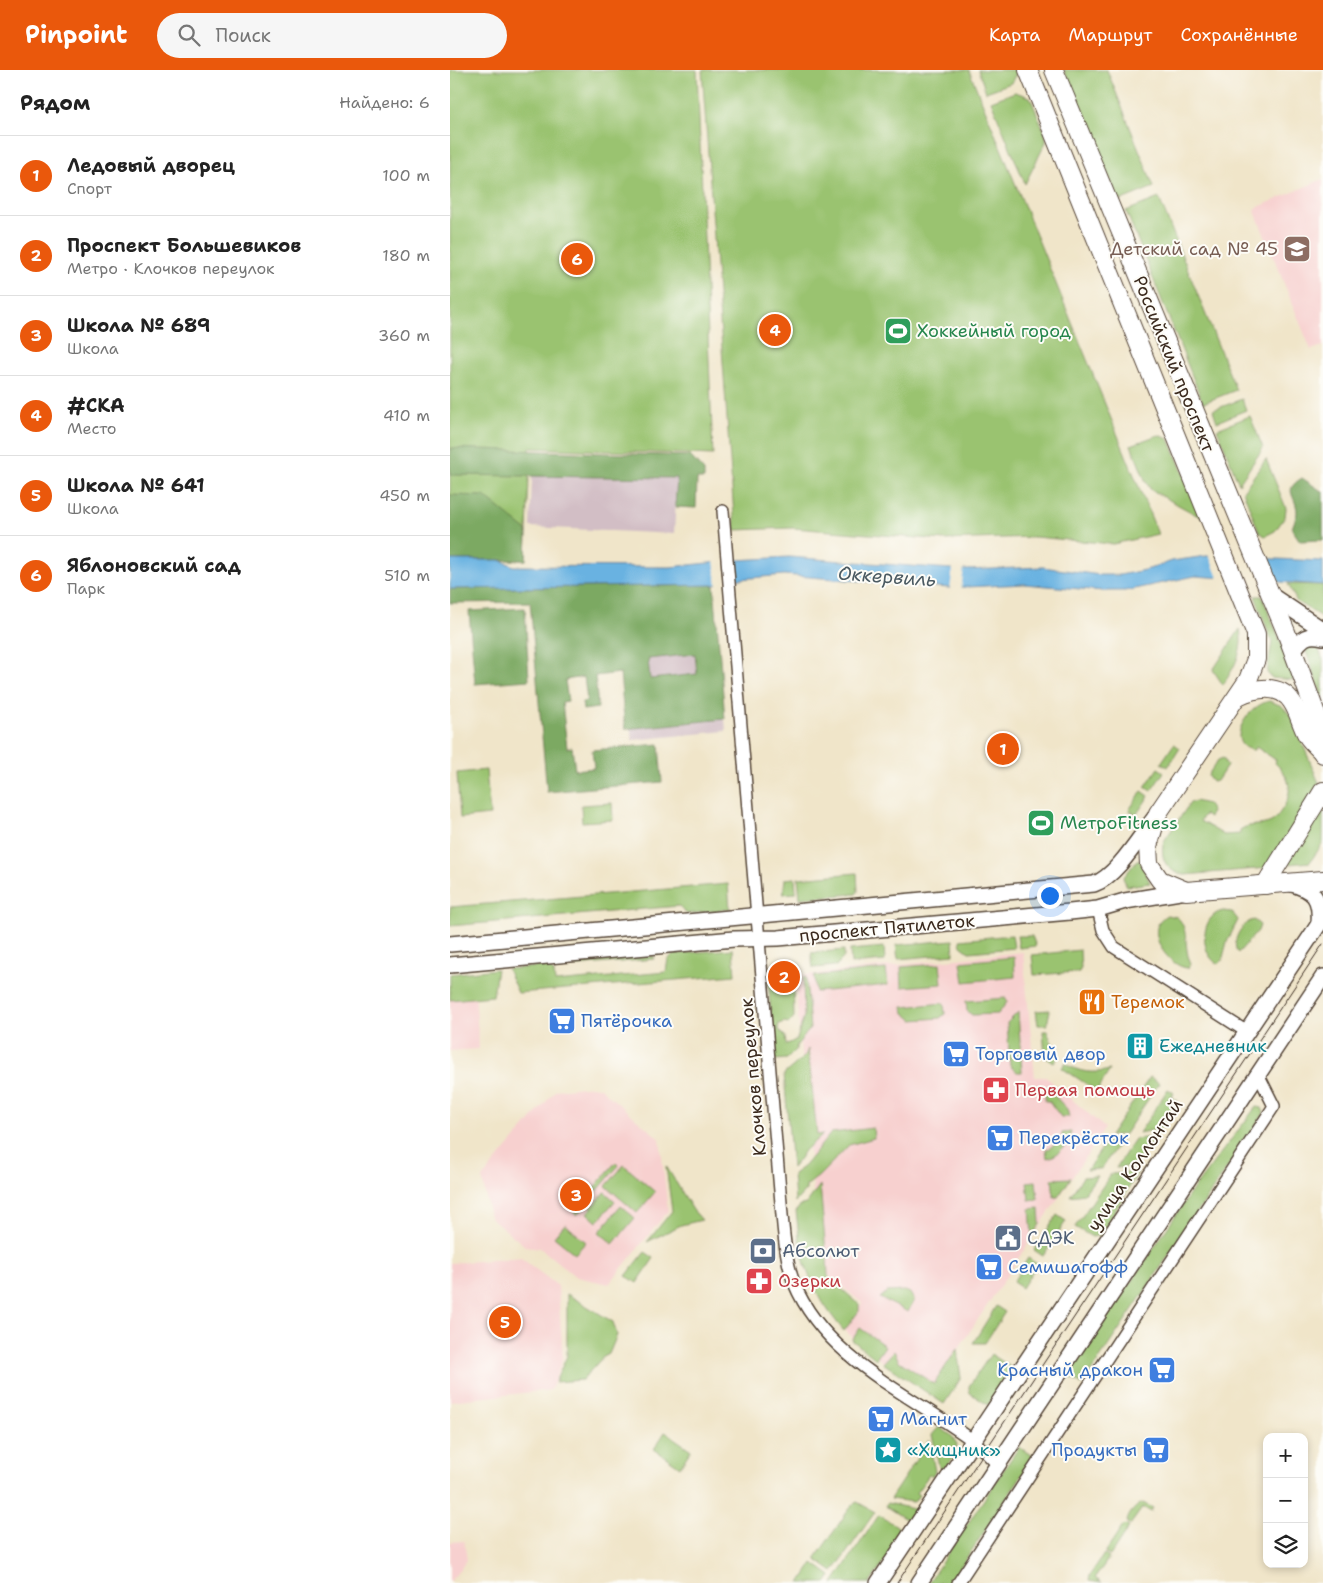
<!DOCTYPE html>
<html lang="ru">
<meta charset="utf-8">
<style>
:root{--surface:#fff;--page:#f6f6f6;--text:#222;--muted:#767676;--line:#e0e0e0;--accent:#ea580c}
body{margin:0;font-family:"Shantell Sans",sans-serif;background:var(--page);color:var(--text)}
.controls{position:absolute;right:15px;bottom:15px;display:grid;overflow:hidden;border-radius:10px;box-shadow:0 2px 8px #0003}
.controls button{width:45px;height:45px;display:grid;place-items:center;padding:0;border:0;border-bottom:1px solid var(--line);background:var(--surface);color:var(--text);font:25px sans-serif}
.you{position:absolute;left:599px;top:825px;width:18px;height:18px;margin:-12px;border:4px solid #fff;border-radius:50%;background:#1a73e8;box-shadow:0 0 0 8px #1a73e833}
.badge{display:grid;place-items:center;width:32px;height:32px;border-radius:50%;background:var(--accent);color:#fff;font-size:16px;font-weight:700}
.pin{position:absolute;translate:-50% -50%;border:2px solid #fff;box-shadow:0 1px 5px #0006}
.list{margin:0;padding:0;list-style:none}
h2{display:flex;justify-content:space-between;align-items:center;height:65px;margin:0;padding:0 20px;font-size:21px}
h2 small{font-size:16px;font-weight:400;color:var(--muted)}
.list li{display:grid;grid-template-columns:32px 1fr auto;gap:15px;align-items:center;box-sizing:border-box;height:80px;padding:0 20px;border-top:1px solid var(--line)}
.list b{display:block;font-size:19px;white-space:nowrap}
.list p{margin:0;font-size:16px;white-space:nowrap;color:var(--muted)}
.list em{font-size:16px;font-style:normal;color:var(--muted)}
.icon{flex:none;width:28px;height:28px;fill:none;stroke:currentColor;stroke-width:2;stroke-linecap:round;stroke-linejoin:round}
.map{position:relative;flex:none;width:873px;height:1513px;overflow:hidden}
header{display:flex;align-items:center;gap:30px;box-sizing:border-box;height:70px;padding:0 25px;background:var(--accent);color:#fff}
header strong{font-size:24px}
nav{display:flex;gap:28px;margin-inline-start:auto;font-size:18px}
.search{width:350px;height:45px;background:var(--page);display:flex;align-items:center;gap:12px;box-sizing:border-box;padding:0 18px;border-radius:28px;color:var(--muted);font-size:19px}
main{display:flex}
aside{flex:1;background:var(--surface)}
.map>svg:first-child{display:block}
.built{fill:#f7d0cf}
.industrial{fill:#d2bec5}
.green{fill:#9ac370;stroke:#6a7647}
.forest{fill:#7ba962;stroke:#5b6a40;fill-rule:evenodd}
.water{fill:#69b2e1;stroke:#526e80}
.pier{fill:#f0e5c9}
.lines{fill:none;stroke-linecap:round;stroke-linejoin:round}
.street-casing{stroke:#564638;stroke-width:14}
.secondary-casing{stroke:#564638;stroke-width:18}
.primary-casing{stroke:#564638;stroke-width:20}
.street{stroke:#fff;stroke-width:11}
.secondary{stroke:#fff;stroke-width:15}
.primary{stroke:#fff;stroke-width:18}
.tram{stroke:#3b2a1e;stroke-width:1}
.labels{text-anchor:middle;stroke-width:4;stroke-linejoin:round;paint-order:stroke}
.education-label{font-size:18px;fill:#785e54;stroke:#fdfcf7;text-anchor:end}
.leisure-label{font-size:18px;fill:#27864d;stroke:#fdfcf7;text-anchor:start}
.street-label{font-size:18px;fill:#3b2a1e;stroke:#fdfcf7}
.food-label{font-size:18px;fill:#c56008;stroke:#fdfcf7;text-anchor:start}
.shop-label{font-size:18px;fill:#366cbe;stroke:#fdfcf7;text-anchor:start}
.culture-label{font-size:18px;fill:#0d838f;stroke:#fdfcf7;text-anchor:start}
.health-label{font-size:18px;fill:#be3a42;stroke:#fdfcf7;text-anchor:start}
.service-label{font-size:18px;fill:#4e5e75;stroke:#fdfcf7;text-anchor:start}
.water-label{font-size:19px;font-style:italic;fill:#4b5a62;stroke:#fdfcf7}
</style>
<header>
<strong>Pinpoint</strong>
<div class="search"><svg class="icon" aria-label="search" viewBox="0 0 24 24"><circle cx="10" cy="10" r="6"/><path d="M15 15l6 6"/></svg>Поиск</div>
<nav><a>Карта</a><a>Маршрут</a><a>Сохранённые</a></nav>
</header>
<main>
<aside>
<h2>Рядом<small>Найдено: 6</small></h2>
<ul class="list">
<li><span class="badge">1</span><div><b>Ледовый дворец</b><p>Спорт</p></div><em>100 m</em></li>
<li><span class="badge">2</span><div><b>Проспект Большевиков</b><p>Метро · Клочков переулок</p></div><em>180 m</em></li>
<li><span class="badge">3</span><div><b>Школа № 689</b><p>Школа</p></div><em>360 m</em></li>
<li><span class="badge">4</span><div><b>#СКА</b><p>Место</p></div><em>410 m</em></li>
<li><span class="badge">5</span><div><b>Школа № 641</b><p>Школа</p></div><em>450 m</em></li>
<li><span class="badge">6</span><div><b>Яблоновский сад</b><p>Парк</p></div><em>510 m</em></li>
</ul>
</aside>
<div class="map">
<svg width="873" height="1513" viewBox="0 0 873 1513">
<rect width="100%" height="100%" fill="#fdfcf7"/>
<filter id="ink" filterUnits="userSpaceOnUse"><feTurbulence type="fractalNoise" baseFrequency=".02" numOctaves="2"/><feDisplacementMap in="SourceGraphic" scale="10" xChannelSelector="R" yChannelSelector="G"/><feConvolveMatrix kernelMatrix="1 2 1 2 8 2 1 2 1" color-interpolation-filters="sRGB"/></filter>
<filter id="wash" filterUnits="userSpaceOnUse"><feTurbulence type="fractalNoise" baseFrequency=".0096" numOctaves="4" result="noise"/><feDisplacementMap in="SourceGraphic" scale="20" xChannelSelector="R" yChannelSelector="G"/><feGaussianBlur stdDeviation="1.12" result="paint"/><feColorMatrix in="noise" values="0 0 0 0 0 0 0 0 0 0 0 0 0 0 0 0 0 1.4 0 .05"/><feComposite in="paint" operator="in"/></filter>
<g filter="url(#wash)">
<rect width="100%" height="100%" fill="#f0e5c9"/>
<!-- built -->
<g class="built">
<path d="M873,109V276L861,280L804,139Z"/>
<path d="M573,882L585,1007H596L655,1058L479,1323L413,1278L394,1259L412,1233L371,1199L355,1037L345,906Z"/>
<path d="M25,921L29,979L0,981V923Z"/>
<path d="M143,1016L150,1018L210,1069L218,1141L159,1214L126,1207L90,1178L75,1176L40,1147L32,1108L106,1020Z"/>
<path d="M71,1188L108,1216L113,1288L101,1320L0,1331V1193Z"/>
<path d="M14,1471L17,1490L0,1512V1472Z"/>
</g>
<!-- industrial -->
<g class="industrial">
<path d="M83,387L228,394L224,464L80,457Z"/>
<path d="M266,541L276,661L182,670L170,551Z"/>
</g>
<!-- green -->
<g class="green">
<path d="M0,0H247L263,385L80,378L76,490H0Z"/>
<path d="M252,0H519L708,464L663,474L585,467L494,470L343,458L285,460Z"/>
<path d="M528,0H568L561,13L536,22Z"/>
<path d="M614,0H657L704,117L669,131Z"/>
<path d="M565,22L580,27L596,65V72L575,114L541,31Z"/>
<path d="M709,128L786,320L753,333L676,141Z"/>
<path d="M792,329L796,340L767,352L763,340Z"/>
<path d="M800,346L813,378L789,414L767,359Z"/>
<path d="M708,365L719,369L752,448L701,420L696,412L681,375Z"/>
<path d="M816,389L836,438L835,447L825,461L815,466L809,462L793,421Z"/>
<path d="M838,514L873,515V548L847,532Z"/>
<path d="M805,526H812L844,605L843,610L822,608L817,603L822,572Z"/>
<path d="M790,559C794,581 785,596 773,615L763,600Z"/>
<path d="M865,570L873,590V630L855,578L856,576Z"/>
<path d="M820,631L832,636L841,646L869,713L818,798L735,805C717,802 709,789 714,771L740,733L745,731L758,734L762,742L759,747L755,744L750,751L774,765L790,764V760C799,753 811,757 821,752C826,750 828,745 831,741C844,723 841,707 825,693L826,690L806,677L804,680C773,677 796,635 820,631Z"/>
<path d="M724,674L730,678L718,697L711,693Z"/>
<path d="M773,688L777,696L767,711L762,712L758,705L768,690Z"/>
<path d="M708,698L714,702L701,721L695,717Z"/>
<path d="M36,700L40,745L10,748L7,703Z"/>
<path d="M692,721L699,726L686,745L679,740Z"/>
<path d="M162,733L163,750L132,752L131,735Z"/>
<path d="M873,735V773L860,792L839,794L838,792Z"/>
<path d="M687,790L691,792L700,813L677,816L673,808Z"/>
<path d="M407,803L408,822L406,824L350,828L348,808Z"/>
<path d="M345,808L346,823L333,824L335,809Z"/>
<path d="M278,814L280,839L237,844L229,836L0,856V837Z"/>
<path d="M773,841L782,842L788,850L777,872L772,891L768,894C749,884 750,845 773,841Z"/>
<path d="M717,845L727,847C740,859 733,879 741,894L738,898C717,897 692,858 717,845Z"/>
<path d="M804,850L810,855L808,861L788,883C780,872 792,852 804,850Z"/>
<path d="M562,865L564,878L519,882L511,876L510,870Z"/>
<path d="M567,866H582L586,876L569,878Z"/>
<path d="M503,870L504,884L448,889L446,875Z"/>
<path d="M434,877L435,891L401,894L400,880Z"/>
<path d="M283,879L285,905L68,923L57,899L98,896L104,903L105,912L216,902L218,889L225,884Z"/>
<path d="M394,880V887L386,896L363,898L361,883Z"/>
<path d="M630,880L631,898L629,902L584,905L582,885Z"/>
<path d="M204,886V889L115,897L114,895Z"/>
<path d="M564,887L565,907L514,912L511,892Z"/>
<path d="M490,894L492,914L452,917L451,897Z"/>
<path d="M47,899L43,926L0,930V904Z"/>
<path d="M436,899L438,915L366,922L364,906Z"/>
<path d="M353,907H356L360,959L347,975L346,980L337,989L325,990L318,910L343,908L344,947L339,953L334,952L329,954L328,959L335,966L336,975L347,969L354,946Z"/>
<path d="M556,928L557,932L548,944L522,945L517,941L516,931Z"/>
<path d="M494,933L495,944L490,948L463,950L454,943L453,937Z"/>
<path d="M600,940L597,955H588L586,941Z"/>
<path d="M568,942L572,1002H567L560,996L557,953Z"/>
<path d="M593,961H597L608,987L604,993L595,987Z"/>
<path d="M358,979L367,1065L373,1064L352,1083L351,1087L342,1098L334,1004L355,986Z"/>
<path d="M615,993C629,1003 643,1004 660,1000L647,1021L612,998Z"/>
<path d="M700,1007L709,1013L675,1064L660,1066Z"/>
<path d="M718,1019L724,1023L721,1027L728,1031L709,1059L689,1063Z"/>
<path d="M595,1022H601L617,1039L619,1047H611L599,1031H595Z"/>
<path d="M806,1037L812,1038L814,1043L632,1315L618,1306L744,1118Z"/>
<path d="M423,1058L424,1068L399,1075L369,1106L356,1116V1120L345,1132L343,1104L354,1096L381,1063Z"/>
<path d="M621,1062C620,1073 607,1087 597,1088L596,1079L600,1078L612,1067V1063Z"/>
<path d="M704,1067L684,1096L666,1098L685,1069Z"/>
<path d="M671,1070L651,1099L637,1100L657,1071Z"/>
<path d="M166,1092L169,1095L127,1145L123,1142Z"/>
<path d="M174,1095L205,1122L187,1143L156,1116Z"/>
<path d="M216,1096L243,1140L252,1150L231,1155L197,1172L222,1141Z"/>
<path d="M688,1102L651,1165L642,1167L625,1157L661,1104Z"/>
<path d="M647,1106L634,1124L620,1126L633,1107Z"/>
<path d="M621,1108L608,1127H604L602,1109Z"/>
<path d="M586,1111L588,1129L579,1130L577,1112Z"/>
<path d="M370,1115L376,1183L350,1175L346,1141L351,1135L356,1134Z"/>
<path d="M155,1122L165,1131L147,1152L137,1143Z"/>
<path d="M171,1136L185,1148L163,1174L149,1162Z"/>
<path d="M589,1138L590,1154L582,1166L580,1139Z"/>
<path d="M607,1145L616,1151L593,1186L584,1180Z"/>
<path d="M115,1154L136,1172L125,1184L104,1167Z"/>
<path d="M351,1179L377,1186L378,1207L409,1234V1241L394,1261C373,1236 358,1212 351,1179Z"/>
<path d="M195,1182L204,1188L187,1213L176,1206Z"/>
<path d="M578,1188L587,1194L572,1218L563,1212Z"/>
<path d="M455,1221L460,1223L464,1230L458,1242L430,1228L437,1222Z"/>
<path d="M117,1224L163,1252L167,1265L159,1284L152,1288L132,1310L105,1312L117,1286Z"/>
<path d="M546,1236L555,1242L535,1273H523Z"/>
<path d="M410,1258L435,1276L426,1289L402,1270Z"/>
<path d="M507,1279L511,1308L494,1334L433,1293L444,1281L449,1291L484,1314Z"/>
<path d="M541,1284L559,1296L561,1300L538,1335L520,1323L519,1316Z"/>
<path d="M489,1357L501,1365L507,1374L505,1385L493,1401L489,1396L482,1365Z"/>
<path d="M215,1362L241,1380L230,1397L204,1379Z"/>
<path d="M479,1370L485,1401L482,1406L479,1405L466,1423L469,1425L464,1432L440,1429Z"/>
<path d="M569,1377L584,1387L500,1513H478Z"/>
<path d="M407,1432L425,1442L383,1502L365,1489L402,1435Z"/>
<path d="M437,1433L468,1440L460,1452L435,1436Z"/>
<path d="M693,1433L703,1438L701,1442L693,1437L680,1455L677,1453C677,1445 686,1435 693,1433Z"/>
<path d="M429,1445L447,1456L452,1465L420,1513H383Z"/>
<path d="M676,1455L679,1457L660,1486L655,1483L673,1456Z"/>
<path d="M654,1484L659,1488L645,1508L652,1513L639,1511L640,1505Z"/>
<path d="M363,1493L381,1506L376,1513H350Z"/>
</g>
<!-- forest -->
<g class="forest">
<path d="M0,378L240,386L254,401V409H247L246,438L225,437L227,408L0,405Z"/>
<path d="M852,408L873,422V470L850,471L842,459C843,454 846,448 847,443C847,425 831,421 852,408Z"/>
<path d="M0,425L34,426L77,461L76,490H0Z"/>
<path d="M264,515L275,649L175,659L170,603L145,606L148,638L133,640L132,632L137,631L134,607L115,610L118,631L112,632L117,678L122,677L125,700L144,698L142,680L209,674L212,712L97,722L80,532L0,533V519ZM245,584L247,604L200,609L198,589Z"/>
<path d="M75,538L79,610L25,614L19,541Z"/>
</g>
<!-- water -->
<path class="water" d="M756,486L873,491V515L745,506L675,521H653L574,514L499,518L334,505L290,509L264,515L0,519V490H50L64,496L220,497L287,490L339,487L515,500L593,497L650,505H670L699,499L722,491Z"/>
<!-- pier -->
<g class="pier">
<path d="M758,483L818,487L830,515L769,510Z"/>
<path d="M285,487L287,512L267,517L264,490Z"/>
<path d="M503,497L514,498L511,520H500Z"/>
</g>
</g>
<g filter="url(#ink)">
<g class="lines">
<!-- street casing -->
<g class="street-casing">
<g id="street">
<path d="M273,441L332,1145C334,1167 336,1191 344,1213C375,1289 460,1324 522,1370C531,1377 539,1386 547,1394"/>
<path d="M648,839L653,860L664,877L797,962"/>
<path d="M508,1513L824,1036L808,1004"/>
</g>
</g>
<!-- secondary casing -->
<g class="secondary-casing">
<g id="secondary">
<path d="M822,526L873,560"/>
<path d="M843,581C852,568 857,563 873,567"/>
<path d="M839,813C864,820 871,827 869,854"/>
<path d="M0,874L644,814C667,806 690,766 706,746"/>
<path d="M0,895L284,869L328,868L620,842L648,839L675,831L736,821"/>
<path d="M428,1513L873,848"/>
<path d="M469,1513L873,907"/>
</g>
</g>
<!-- primary casing -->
<g class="primary-casing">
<g id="primary">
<path d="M578,0L806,564V589L798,610L708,743L698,776L699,794L710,810L736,821L873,810"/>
<path d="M604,0L836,562L872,660L873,684"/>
<path d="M788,626C805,618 830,613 842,632C849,642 851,655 857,665C861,672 868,677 873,683"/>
<path d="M815,815L873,721"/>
</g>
</g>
<!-- street -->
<use href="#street" class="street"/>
<!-- secondary -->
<use href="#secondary" class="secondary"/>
<!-- primary -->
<use href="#primary" class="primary"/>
<!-- tram -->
<path class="tram" d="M447,1513L873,874"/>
</g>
</g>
<!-- icons -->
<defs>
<g id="school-square" transform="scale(1.4375)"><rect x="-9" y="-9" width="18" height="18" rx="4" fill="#8d6e63" stroke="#fdfcf7"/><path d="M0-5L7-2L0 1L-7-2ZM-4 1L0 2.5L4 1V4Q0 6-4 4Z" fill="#fff"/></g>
<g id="stadium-square" transform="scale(1.4375)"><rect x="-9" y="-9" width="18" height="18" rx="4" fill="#2e9e5b" stroke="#fdfcf7"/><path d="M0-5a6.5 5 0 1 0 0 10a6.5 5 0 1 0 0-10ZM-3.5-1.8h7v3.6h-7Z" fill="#fff"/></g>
<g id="restaurant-square" transform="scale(1.4375)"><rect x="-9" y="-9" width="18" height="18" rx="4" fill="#e8710a" stroke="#fdfcf7"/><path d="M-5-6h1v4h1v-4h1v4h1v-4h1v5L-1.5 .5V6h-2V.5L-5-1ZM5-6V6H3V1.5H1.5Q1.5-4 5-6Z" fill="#fff"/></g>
<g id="supermarket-square" transform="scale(1.4375)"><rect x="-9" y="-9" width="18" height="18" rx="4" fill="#3f7fe0" stroke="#fdfcf7"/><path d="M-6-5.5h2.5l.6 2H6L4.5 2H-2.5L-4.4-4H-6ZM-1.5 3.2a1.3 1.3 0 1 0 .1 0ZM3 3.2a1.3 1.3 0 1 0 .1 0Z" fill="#fff"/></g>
<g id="building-square" transform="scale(1.4375)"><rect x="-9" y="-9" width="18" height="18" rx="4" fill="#0f9aa8" stroke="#fdfcf7"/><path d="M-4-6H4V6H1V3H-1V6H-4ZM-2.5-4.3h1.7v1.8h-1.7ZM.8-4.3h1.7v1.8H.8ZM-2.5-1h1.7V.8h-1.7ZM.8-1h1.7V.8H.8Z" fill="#fff"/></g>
<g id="pharmacy-square" transform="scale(1.4375)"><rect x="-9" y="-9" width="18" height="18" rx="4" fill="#e0444e" stroke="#fdfcf7"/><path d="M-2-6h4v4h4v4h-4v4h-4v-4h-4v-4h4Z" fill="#fff"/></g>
<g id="civic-square" transform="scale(1.4375)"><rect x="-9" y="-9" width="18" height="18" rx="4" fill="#5c6f8a" stroke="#fdfcf7"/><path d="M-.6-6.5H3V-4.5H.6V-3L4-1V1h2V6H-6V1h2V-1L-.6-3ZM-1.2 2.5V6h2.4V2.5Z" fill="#fff"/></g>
<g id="bank-square" transform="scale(1.4375)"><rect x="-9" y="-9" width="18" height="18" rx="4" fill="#5c6f8a" stroke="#fdfcf7"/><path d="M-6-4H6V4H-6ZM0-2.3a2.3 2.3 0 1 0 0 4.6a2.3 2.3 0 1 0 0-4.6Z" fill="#fff"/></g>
<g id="sight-square" transform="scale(1.4375)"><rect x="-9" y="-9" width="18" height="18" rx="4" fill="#0f9aa8" stroke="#fdfcf7"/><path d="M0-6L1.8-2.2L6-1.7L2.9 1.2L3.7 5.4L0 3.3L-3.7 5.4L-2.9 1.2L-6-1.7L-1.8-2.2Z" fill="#fff"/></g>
</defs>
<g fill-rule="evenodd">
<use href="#school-square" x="847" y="179"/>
<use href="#stadium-square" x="448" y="261"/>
<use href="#stadium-square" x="591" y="753"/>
<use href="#restaurant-square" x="642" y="932"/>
<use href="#supermarket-square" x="112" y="951"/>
<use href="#building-square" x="690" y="976"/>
<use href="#supermarket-square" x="506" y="984"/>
<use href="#pharmacy-square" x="546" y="1020"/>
<use href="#supermarket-square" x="550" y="1068"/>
<use href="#civic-square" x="558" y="1168"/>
<use href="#bank-square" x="313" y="1181"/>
<use href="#supermarket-square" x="539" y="1197"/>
<use href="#pharmacy-square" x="309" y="1211"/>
<use href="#supermarket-square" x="712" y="1300"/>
<use href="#supermarket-square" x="431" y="1349"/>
<use href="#sight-square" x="438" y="1380"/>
<use href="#supermarket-square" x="706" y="1380"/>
</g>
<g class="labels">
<!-- education labels -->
<g class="education-label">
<text x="828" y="185">Детский сад № 45</text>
</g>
<!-- leisure labels -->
<g class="leisure-label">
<text x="467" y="267">Хоккейный город</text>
<text x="610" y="759">МетроFitness</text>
</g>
<!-- street labels -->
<g class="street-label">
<text transform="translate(724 294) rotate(68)" y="6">Российский проспект</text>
<text transform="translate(437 858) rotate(-5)" y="6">проспект Пятилеток</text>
<text transform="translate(303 1007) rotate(-95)" y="6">Клочков переулок</text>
<text transform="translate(685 1095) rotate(-56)" y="6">улица Коллонтай</text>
</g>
<!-- food labels -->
<g class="food-label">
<text x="661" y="938">Теремок</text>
</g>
<!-- shop labels -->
<g class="shop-label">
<text x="131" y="957">Пятёрочка</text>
<text x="525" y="990">Торговый двор</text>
<text x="569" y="1074">Перекрёсток</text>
<text x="558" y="1203">Семишагофф</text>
<text x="693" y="1306" text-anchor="end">Красный дракон</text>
<text x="450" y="1355">Магнит</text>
<text x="687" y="1386" text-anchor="end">Продукты</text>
</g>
<!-- culture labels -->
<g class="culture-label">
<text x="709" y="982">Ежедневник</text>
<text x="457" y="1386">«Хищник»</text>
</g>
<!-- health labels -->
<g class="health-label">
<text x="565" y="1026">Первая помощь</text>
<text x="328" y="1217">Озерки</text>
</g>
<!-- service labels -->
<g class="service-label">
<text x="577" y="1174">СДЭК</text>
<text x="332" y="1187">Абсолют</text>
</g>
<!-- water labels -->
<g class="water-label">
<text transform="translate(437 506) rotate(4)" y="7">Оккервиль</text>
</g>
</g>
</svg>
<div class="controls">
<button>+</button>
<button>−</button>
<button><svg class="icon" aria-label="layers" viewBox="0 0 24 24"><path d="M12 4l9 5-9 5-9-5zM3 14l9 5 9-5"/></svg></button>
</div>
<div class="you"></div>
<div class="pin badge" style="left:553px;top:679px">1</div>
<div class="pin badge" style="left:334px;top:907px">2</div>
<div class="pin badge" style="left:126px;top:1125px">3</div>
<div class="pin badge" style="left:325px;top:260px">4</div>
<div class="pin badge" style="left:55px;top:1252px">5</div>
<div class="pin badge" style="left:127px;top:189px">6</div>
</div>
</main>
